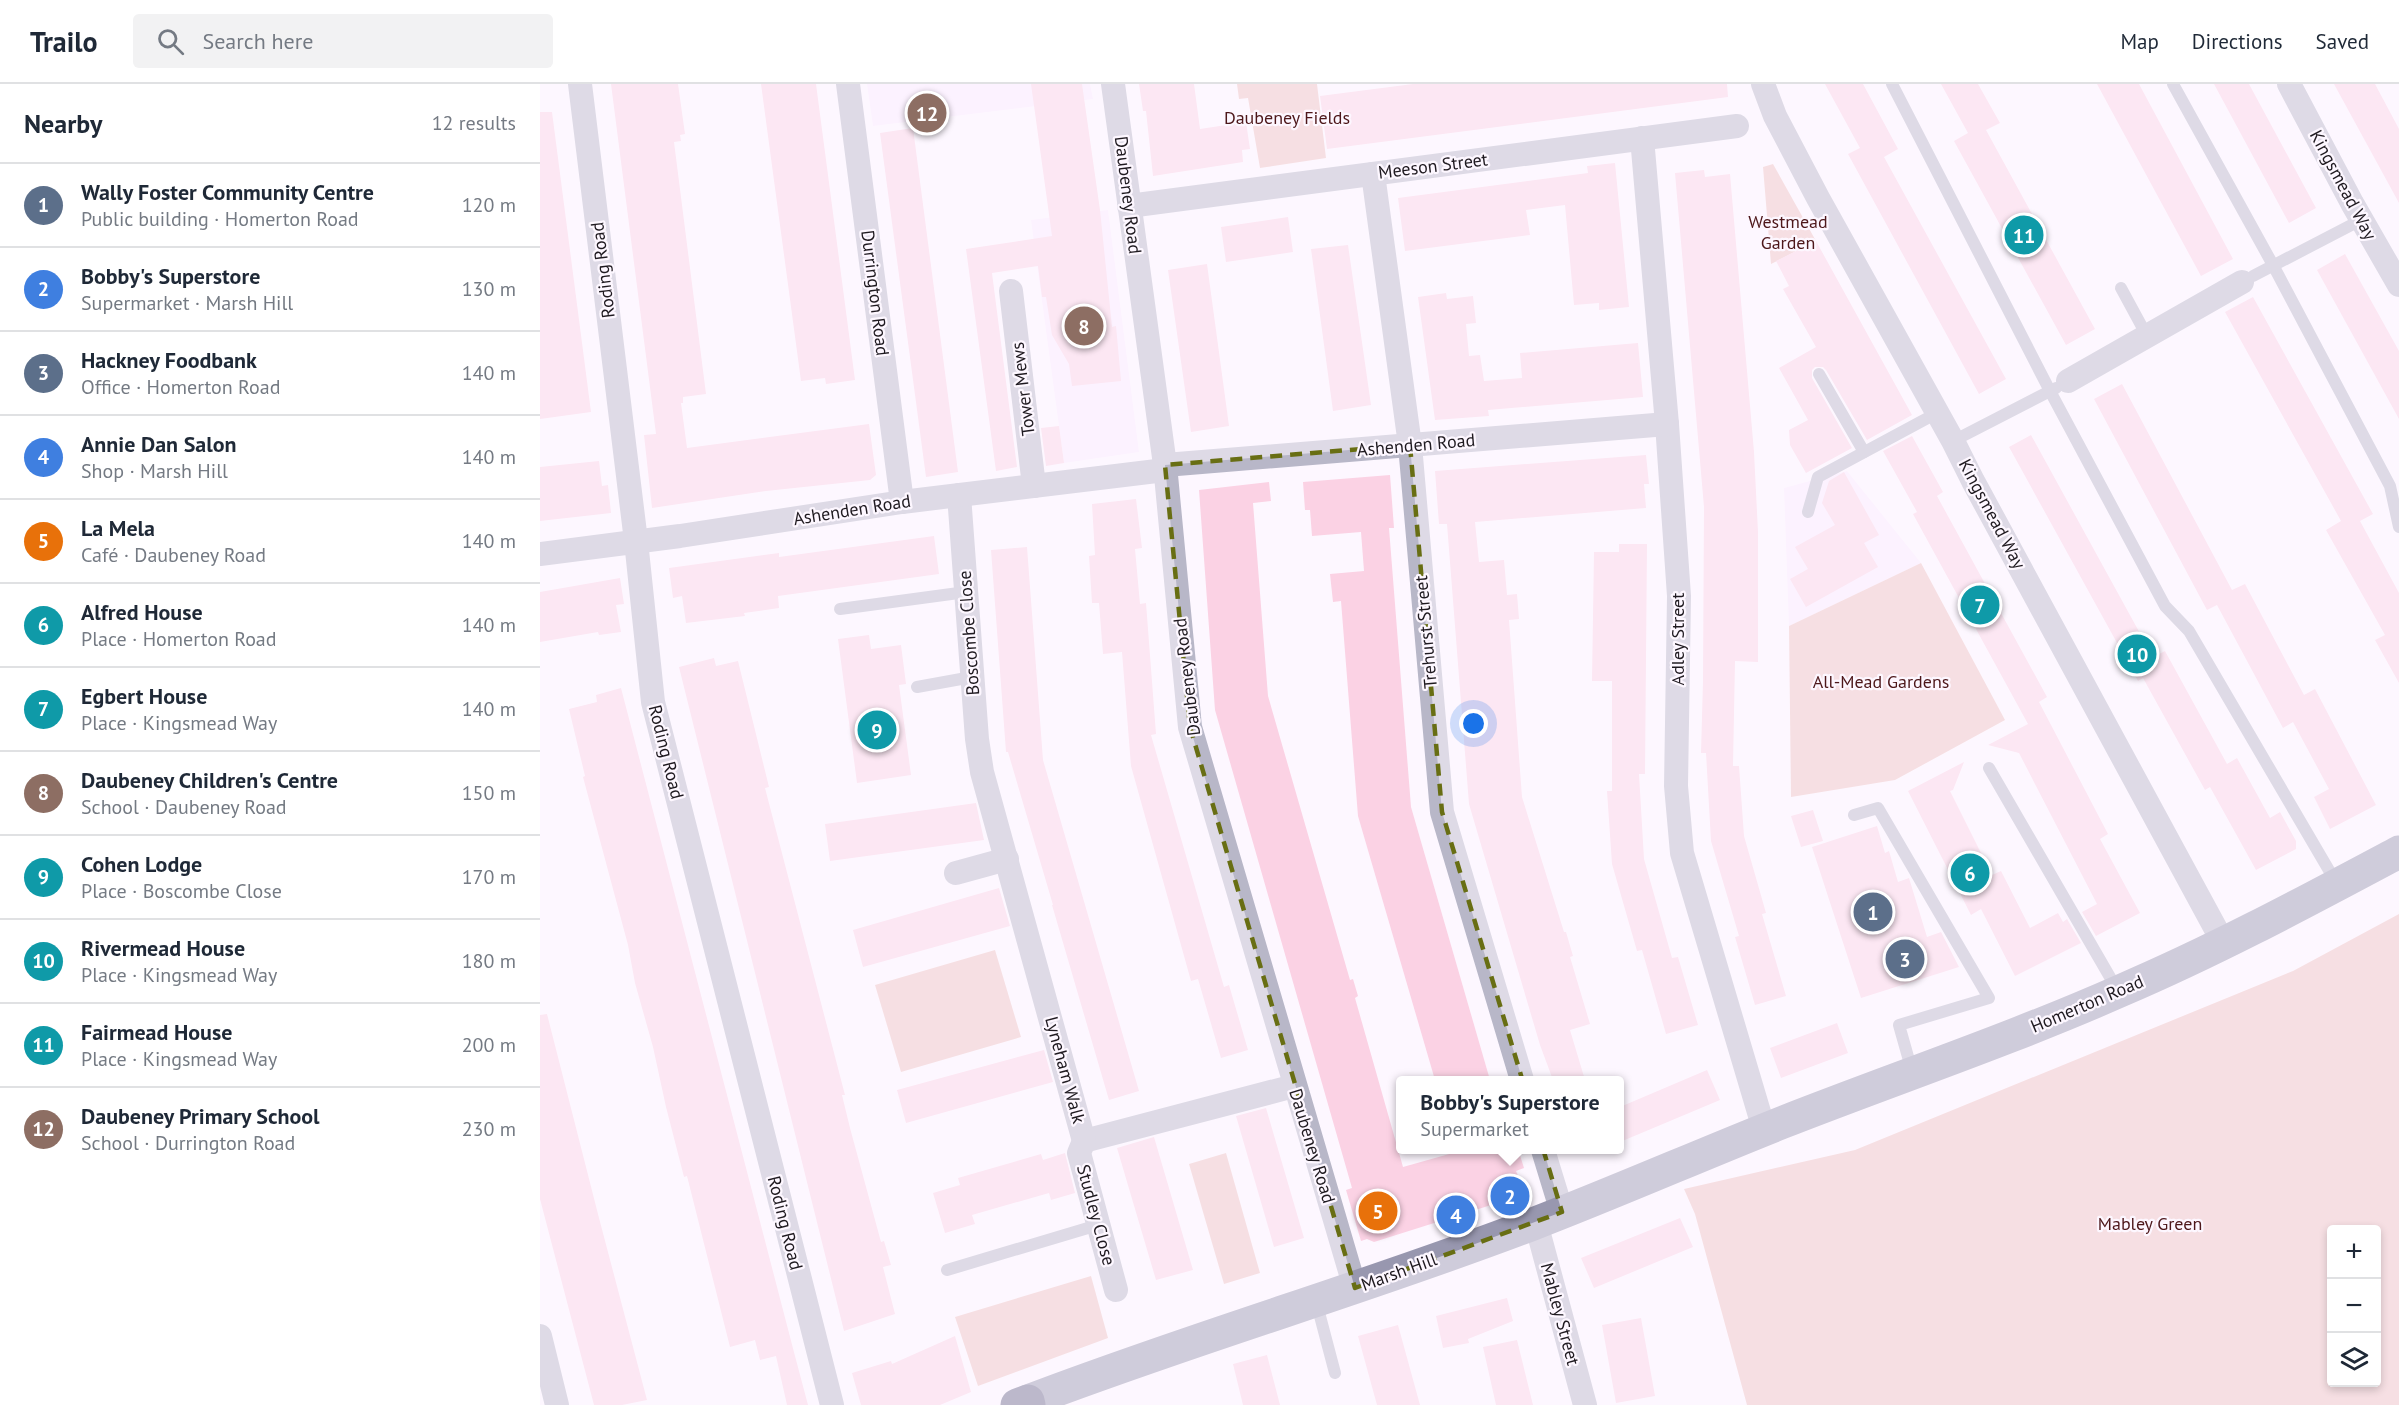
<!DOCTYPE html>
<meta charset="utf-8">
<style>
:root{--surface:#fff;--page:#f2f2f3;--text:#1f2937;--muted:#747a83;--line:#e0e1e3;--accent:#2563eb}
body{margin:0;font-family:"PT Sans",sans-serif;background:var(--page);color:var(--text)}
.controls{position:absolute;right:18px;bottom:18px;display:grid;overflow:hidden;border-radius:6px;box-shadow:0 3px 9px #0003}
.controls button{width:54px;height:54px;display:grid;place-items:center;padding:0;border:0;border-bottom:2px solid var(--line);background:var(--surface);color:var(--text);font:30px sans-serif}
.you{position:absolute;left:934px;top:640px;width:21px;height:21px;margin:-15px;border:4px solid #fff;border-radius:50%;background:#1a73e8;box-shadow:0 0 0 9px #1a73e833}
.badge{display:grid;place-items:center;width:39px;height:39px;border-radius:50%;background:var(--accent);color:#fff;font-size:20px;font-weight:700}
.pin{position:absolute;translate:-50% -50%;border:3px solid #fff;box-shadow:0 2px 6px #0006}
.popup{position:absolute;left:856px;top:992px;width:228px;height:78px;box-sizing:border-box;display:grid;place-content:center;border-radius:6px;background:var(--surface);filter:drop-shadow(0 2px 4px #0005);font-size:20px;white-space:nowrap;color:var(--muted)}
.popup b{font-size:22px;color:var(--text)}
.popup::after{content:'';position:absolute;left:50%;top:100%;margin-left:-12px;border:12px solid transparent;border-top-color:var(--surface)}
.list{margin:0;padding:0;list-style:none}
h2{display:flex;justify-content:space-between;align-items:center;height:78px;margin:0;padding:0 24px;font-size:26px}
h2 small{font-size:20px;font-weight:400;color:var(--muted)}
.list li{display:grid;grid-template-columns:39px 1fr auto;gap:18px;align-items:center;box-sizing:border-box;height:84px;padding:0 24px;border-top:2px solid var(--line)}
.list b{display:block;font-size:22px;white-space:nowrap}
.list p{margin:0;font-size:20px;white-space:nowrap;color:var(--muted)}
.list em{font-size:20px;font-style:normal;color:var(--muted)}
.icon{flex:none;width:33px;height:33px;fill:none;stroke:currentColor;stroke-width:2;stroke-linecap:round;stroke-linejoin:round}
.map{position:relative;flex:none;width:1859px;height:1321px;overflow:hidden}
header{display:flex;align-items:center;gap:36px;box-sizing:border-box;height:84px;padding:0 30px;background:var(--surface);border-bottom:2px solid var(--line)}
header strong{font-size:28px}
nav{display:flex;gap:33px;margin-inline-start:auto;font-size:21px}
.search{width:420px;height:54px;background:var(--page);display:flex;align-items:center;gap:15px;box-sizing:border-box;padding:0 21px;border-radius:6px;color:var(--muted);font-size:22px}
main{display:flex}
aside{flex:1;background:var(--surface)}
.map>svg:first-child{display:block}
.built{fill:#fbebff}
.green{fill:#eec2c1;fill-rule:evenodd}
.building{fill:#fbd2e4}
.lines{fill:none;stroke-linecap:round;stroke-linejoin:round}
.lane{stroke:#b8b7c8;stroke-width:12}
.street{stroke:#b8b7c8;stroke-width:24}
.secondary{stroke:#9897af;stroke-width:33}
.highway{stroke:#6e6c8d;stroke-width:33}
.marked{fill:none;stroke:#686e13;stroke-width:4.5;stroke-dasharray:12 8;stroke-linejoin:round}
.labels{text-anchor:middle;stroke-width:4.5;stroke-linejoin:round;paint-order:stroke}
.park-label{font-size:18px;fill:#4d171a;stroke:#fdf7ff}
.street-label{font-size:18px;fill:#1f1a20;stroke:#fdf7ff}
</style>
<header>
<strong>Trailo</strong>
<div class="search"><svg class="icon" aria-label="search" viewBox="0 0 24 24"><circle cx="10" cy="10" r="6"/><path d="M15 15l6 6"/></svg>Search here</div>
<nav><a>Map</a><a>Directions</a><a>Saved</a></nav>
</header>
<main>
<aside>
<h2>Nearby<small>12 results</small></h2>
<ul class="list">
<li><span class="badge" style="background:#5c6f8a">1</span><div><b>Wally Foster Community Centre</b><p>Public building · Homerton Road</p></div><em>120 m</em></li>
<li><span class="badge" style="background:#3f7fe0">2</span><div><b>Bobby's Superstore</b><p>Supermarket · Marsh Hill</p></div><em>130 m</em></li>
<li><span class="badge" style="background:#5c6f8a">3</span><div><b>Hackney Foodbank</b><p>Office · Homerton Road</p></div><em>140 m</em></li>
<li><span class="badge" style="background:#3f7fe0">4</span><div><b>Annie Dan Salon</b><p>Shop · Marsh Hill</p></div><em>140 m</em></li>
<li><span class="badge" style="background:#e8710a">5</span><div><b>La Mela</b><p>Café · Daubeney Road</p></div><em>140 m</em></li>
<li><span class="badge" style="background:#0f9aa8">6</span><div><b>Alfred House</b><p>Place · Homerton Road</p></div><em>140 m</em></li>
<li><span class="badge" style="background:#0f9aa8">7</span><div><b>Egbert House</b><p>Place · Kingsmead Way</p></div><em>140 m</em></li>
<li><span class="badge" style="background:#8d6e63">8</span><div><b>Daubeney Children's Centre</b><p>School · Daubeney Road</p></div><em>150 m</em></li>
<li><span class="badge" style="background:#0f9aa8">9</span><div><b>Cohen Lodge</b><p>Place · Boscombe Close</p></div><em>170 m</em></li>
<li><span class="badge" style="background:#0f9aa8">10</span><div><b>Rivermead House</b><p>Place · Kingsmead Way</p></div><em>180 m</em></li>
<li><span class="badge" style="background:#0f9aa8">11</span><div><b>Fairmead House</b><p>Place · Kingsmead Way</p></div><em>200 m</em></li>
<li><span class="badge" style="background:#8d6e63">12</span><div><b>Daubeney Primary School</b><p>School · Durrington Road</p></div><em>230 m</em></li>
</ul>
</aside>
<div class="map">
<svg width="1859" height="1321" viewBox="0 0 1859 1321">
<rect width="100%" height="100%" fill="#fdf7ff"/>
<!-- built -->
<g class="built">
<path d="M327,0H550L553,15L333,42Z"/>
<path d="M568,126L599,368L524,379L491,136Z"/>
<path d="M1307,387L1381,479L1249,542L1244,404Z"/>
</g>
<!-- green -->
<g class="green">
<path d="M697,0H777L786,74L720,84L708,14L699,15Z"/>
<path d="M1233,80L1276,157L1231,180L1223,83Z"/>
<path d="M1381,479L1465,636L1355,696L1251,713L1249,542Z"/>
<path d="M1859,830V1321H1207L1155,1130L1144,1105L1315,1066L1753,887ZM1792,1146H1836V1298H1792Z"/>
<path d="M455,866L481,953L361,988L335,901Z"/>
<path d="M686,1069L720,1189L684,1200L649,1080Z"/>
<path d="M551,1192L568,1254L438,1302L415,1233Z"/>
</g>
<!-- building -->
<g class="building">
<path d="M71,0H138L145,50L140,51L141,57L134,58L166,310L143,313V319H141L147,364L329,340L336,391L330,396L226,407L112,424L104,351L116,350Z"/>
<path d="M221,0H276L315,296L286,300L285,294L261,297Z"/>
<path d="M491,0H542L560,126L572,243L576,242L581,297L532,302L529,280L512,251L506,213H502L498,182L452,189L477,383L456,387L426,165L512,152Z"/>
<path d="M599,0H654L660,45L706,38L710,65L702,66L703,78L613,92L606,27H603Z"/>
<path d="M873,0H1187L1188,13L787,65L780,12Z"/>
<path d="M1285,0H1323L1358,65L1344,73L1466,295L1439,310L1308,70L1320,64Z"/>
<path d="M1401,0H1438L1460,39L1446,46L1555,245L1526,261L1414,57L1428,49Z"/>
<path d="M1557,0H1599L1693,175L1661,192Z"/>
<path d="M1674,0H1709L1776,124L1749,139Z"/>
<path d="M1794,0H1835L1859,45V119Z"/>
<path d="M0,28H12L51,328L0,335Z"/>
<path d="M373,44L418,388L386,393L340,49Z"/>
<path d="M1075,79L1089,223L1059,226V219L1034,221L1025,121L986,126L990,151L865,167L858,114L1048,89L1047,82Z"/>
<path d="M1164,86L1165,93L1190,90L1214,368L1218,448V578L1195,577L1193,682H1199L1204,752L1226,829L1222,830L1246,912L1215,921L1195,853L1199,852L1171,757L1166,669H1161L1163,597L1164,423L1135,89Z"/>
<path d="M748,133L753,168L686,178L681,143Z"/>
<path d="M1276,157L1372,331L1327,356L1286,286L1283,283H1275L1272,286V294L1312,364L1266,389L1250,361L1249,346L1268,336L1239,284L1276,263L1243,205L1249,202L1236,177Z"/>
<path d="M808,161L831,321L793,327L771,165Z"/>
<path d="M1805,170L1859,267V335L1777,186Z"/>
<path d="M667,180L689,342L651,348L628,186Z"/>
<path d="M906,209L907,215L933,212L936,239L926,240L929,272L940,271L944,297L982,294L980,269L1098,259L1103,313L948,326L949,332L895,336L878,213Z"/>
<path d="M1713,213L1833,430L1820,437L1859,509V599L1835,556L1845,551L1786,446L1801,437L1685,228Z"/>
<path d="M1582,300L1692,506L1705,500L1764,611L1775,605L1836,721L1790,745L1774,713L1789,705L1753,638L1743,644L1677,521L1667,526L1554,315Z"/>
<path d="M519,342L524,379L506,382L501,344Z"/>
<path d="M1491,351L1613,573L1625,567L1687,680L1697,674L1730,734L1740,728L1756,757V765L1716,786L1670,703L1665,706L1603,594L1598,597L1469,363Z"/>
<path d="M1372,352L1403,408L1397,412L1507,613L1499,618L1568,750L1560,755L1600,829L1556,852L1542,828L1557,820L1479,669L1448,661L1488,640L1373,430L1377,428L1343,367Z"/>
<path d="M1106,371L1109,400H1104L1106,424L935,438L939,478L964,476L967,511L977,510L979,535L969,536L982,713L1024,848H1026L1033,872L1030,873L1050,940L1030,946L1045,996H1013L1000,961L929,720L907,440H899L895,387Z"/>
<path d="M59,377L62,402L68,401L71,429L0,437V383Z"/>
<path d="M1304,388L1339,451L1324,459L1338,483L1266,523L1250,495L1268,485L1255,463L1295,441L1282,419L1289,397Z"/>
<path d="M850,391L854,444H849L871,723L950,996H895L818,732L801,517L793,518L790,490L824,487L821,448L772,452L770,426H765L763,398Z"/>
<path d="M729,398L731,417L713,419L728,612L810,896L813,895L818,912L815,914L863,1083L927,1065H978L984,1084L976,1087L984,1107L948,1122L834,1158L827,1155L821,1157L806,1106L812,1104L675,626L659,406Z"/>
<path d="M596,415L602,464L595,465L600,520L606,519L616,650L611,651L684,903L689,901L708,966L681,974L658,895L651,897L591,682L582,568L563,570L559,519H552L549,472L555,471L552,420Z"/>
<path d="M394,452L399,490L238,512L239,524L204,529L205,532L146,539L142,512L133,514L129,484L239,469V473Z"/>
<path d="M1079,460H1107L1105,690H1099L1104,775L1132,874L1138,873L1158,941L1126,950L1102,866L1097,867L1072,780L1067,707H1072V597H1052L1054,468H1079Z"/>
<path d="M487,463L503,676L599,1007L569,1016L512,821H513L468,668H466L451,466Z"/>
<path d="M80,494L84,520L76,521L81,548L59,551L58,548L0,558V508Z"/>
<path d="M329,551L331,565L361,561L366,600L359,601L371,691L317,699L298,555Z"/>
<path d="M174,574L176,582L198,577L229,703L225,704L305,1011H302L310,1044L341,1158L344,1157L351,1181L343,1183L355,1230L304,1247L139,583Z"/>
<path d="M81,604L255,1272L268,1321H247L236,1272L220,1276L215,1256L190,1263L147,1092L144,1093L126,1023L113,963L95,899L88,861L43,693L45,692L29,625L57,618L56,611Z"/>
<path d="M1424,678L1413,706L1410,707L1452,791L1461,787L1490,844L1518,829L1523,838L1527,835L1541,859L1475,892L1441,825L1431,831L1368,707Z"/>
<path d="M436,719L444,756L290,777L285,740Z"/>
<path d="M1273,726L1283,757L1261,763L1251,732Z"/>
<path d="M1337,742L1345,769L1349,767L1358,798L1369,794L1387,853L1401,848L1419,883L1321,914L1272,763Z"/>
<path d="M459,804L470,842L323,883L313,846Z"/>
<path d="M7,930L59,1134L107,1316L82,1321H54L0,1115V931Z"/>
<path d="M1297,939L1308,969L1241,994L1230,964Z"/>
<path d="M504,966L513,998L366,1039L357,1006Z"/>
<path d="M1167,986L1180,1016L1080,1058V1023Z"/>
<path d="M726,1024L764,1154L734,1163L696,1032Z"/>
<path d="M614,1053L653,1186L616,1196L577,1064Z"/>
<path d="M525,1069L535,1109L511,1116L509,1109L432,1131L435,1140L405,1149L393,1109L420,1101L418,1094L501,1070L503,1076Z"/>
<path d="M1140,1134L1153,1163L1054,1204L1041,1174Z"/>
<path d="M967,1214L973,1237L928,1255L929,1259L903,1264L896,1232Z"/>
<path d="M1101,1234L1115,1312L1076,1319L1062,1241Z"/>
<path d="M858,1241L880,1321H837L818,1252Z"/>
<path d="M415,1252L431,1308L400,1321H321L312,1289L351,1277L352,1280Z"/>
<path d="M977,1256L993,1321H956L943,1263Z"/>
<path d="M727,1271L740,1321H703L693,1280Z"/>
</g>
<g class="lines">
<!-- lane -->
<g class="lane">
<path d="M1352,0L1510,307L1625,522L1649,547L1797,800"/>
<path d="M1633,0L1733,181L1850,402L1859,443"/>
<path d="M1713,192L1821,136"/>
<path d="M1581,204L1607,252"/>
<path d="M1279,290L1324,368"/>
<path d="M1413,357L1516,304"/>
<path d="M1268,428L1278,393L1397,329"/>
<path d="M300,525L426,508"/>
<path d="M377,603L432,593"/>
<path d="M1449,684L1578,907"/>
<path d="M1314,731L1338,724L1449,914L1359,941L1372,987"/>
<path d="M407,1186L558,1141"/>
<path d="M776,1217L795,1289"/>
</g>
<!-- street -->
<g class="street">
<path d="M40,0L96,457L113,618L292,1321"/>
<path d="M308,0L362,418"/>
<path d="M573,0L625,381L650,643L815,1204"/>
<path d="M1223,0L1235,32L1278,114L1413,357L1433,397L1684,860"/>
<path d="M1749,0L1812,119L1859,201"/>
<path d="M1102,54L1127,340L1139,512L1136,702L1142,769L1224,1045"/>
<path d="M833,90L870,361L902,728L982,996"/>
<path d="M589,122L1197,42"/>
<path d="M471,207L494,402"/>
<path d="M1528,297L1702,198"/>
<path d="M625,381L1127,340"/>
<path d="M419,411L437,655L442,688L544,1057"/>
<path d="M0,470L140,452L362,418L625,386"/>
<path d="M416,789L467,775"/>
<path d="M544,1057L754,1002"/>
<path d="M544,1057L539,1069L576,1206"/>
<path d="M1003,1066L1022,1128"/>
<path d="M996,1139L1045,1321"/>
<path d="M0,1252L17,1321"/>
</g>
<!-- secondary -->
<path class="secondary" d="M488,1317C655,1253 826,1204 993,1140C1076,1108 1158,1072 1241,1039C1353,995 1469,956 1580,907C1676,866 1767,817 1859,768"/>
<!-- highway -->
<path class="highway" d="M477,1321L488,1317L489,1321"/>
</g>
<!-- marked area -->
<path d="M0 0H1859V1321H0ZM870,361L902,728L1022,1128L815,1204L650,643L625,381Z" fill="#fdf7ff" fill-opacity=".55" fill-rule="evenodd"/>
<path class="marked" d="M870,361L902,728L1022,1128L815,1204L650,643L625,381Z"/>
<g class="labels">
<!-- park labels -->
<g class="park-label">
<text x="747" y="40">Daubeney Fields</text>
<text x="1248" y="144">Westmead<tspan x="1248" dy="21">Garden</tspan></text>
<text x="1341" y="604">All-Mead Gardens</text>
<text x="1610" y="1146">Mabley Green</text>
</g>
<!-- street labels -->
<g class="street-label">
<text transform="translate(893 82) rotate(-7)" y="6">Meeson Street</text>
<text transform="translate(1803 101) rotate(62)" y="6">Kingsmead Way</text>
<text transform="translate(588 111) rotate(83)" y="6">Daubeney Road</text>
<text transform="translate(63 186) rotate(-97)" y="6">Roding Road</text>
<text transform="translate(335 209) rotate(83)" y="6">Durrington Road</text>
<text transform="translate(483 305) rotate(-97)" y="6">Tower Mews</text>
<text transform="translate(876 361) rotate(-5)" y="6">Ashenden Road</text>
<text transform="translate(312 426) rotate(-9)" y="6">Ashenden Road</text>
<text transform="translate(1452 430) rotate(62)" y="6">Kingsmead Way</text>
<text transform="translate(886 548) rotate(-95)" y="6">Trehurst Street</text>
<text transform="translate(429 549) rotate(-94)" y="6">Boscombe Close</text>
<text transform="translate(1138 555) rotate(-90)" y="6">Adley Street</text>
<text transform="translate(647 593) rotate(-97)" y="6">Daubeney Road</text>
<text transform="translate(126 668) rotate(76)" y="6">Roding Road</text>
<text transform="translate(1547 920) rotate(-23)" y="6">Homerton Road</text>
<text transform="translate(525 986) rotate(75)" y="6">Lyneham Walk</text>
<text transform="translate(772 1062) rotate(73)" y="6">Daubeney Road</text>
<text transform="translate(556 1131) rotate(75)" y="6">Studley Close</text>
<text transform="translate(245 1139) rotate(76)" y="6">Roding Road</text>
<text transform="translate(859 1188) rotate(-20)" y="6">Marsh Hill</text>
<text transform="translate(1020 1230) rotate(75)" y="6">Mabley Street</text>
</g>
</g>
</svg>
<div class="controls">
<button>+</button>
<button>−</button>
<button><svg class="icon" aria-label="layers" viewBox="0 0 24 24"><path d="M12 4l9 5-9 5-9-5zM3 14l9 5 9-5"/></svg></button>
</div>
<div class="you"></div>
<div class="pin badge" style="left:1333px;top:828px;background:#5c6f8a">1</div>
<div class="pin badge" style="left:970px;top:1112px;background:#3f7fe0">2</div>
<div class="popup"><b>Bobby's Superstore</b>Supermarket</div>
<div class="pin badge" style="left:1365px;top:875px;background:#5c6f8a">3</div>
<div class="pin badge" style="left:916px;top:1131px;background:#3f7fe0">4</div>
<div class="pin badge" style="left:838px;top:1127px;background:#e8710a">5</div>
<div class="pin badge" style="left:1430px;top:789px;background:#0f9aa8">6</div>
<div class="pin badge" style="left:1440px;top:521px;background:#0f9aa8">7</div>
<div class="pin badge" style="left:544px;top:242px;background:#8d6e63">8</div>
<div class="pin badge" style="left:337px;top:646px;background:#0f9aa8">9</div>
<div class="pin badge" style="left:1597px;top:570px;background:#0f9aa8">10</div>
<div class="pin badge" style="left:1484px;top:151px;background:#0f9aa8">11</div>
<div class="pin badge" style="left:387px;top:29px;background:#8d6e63">12</div>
</div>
</main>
